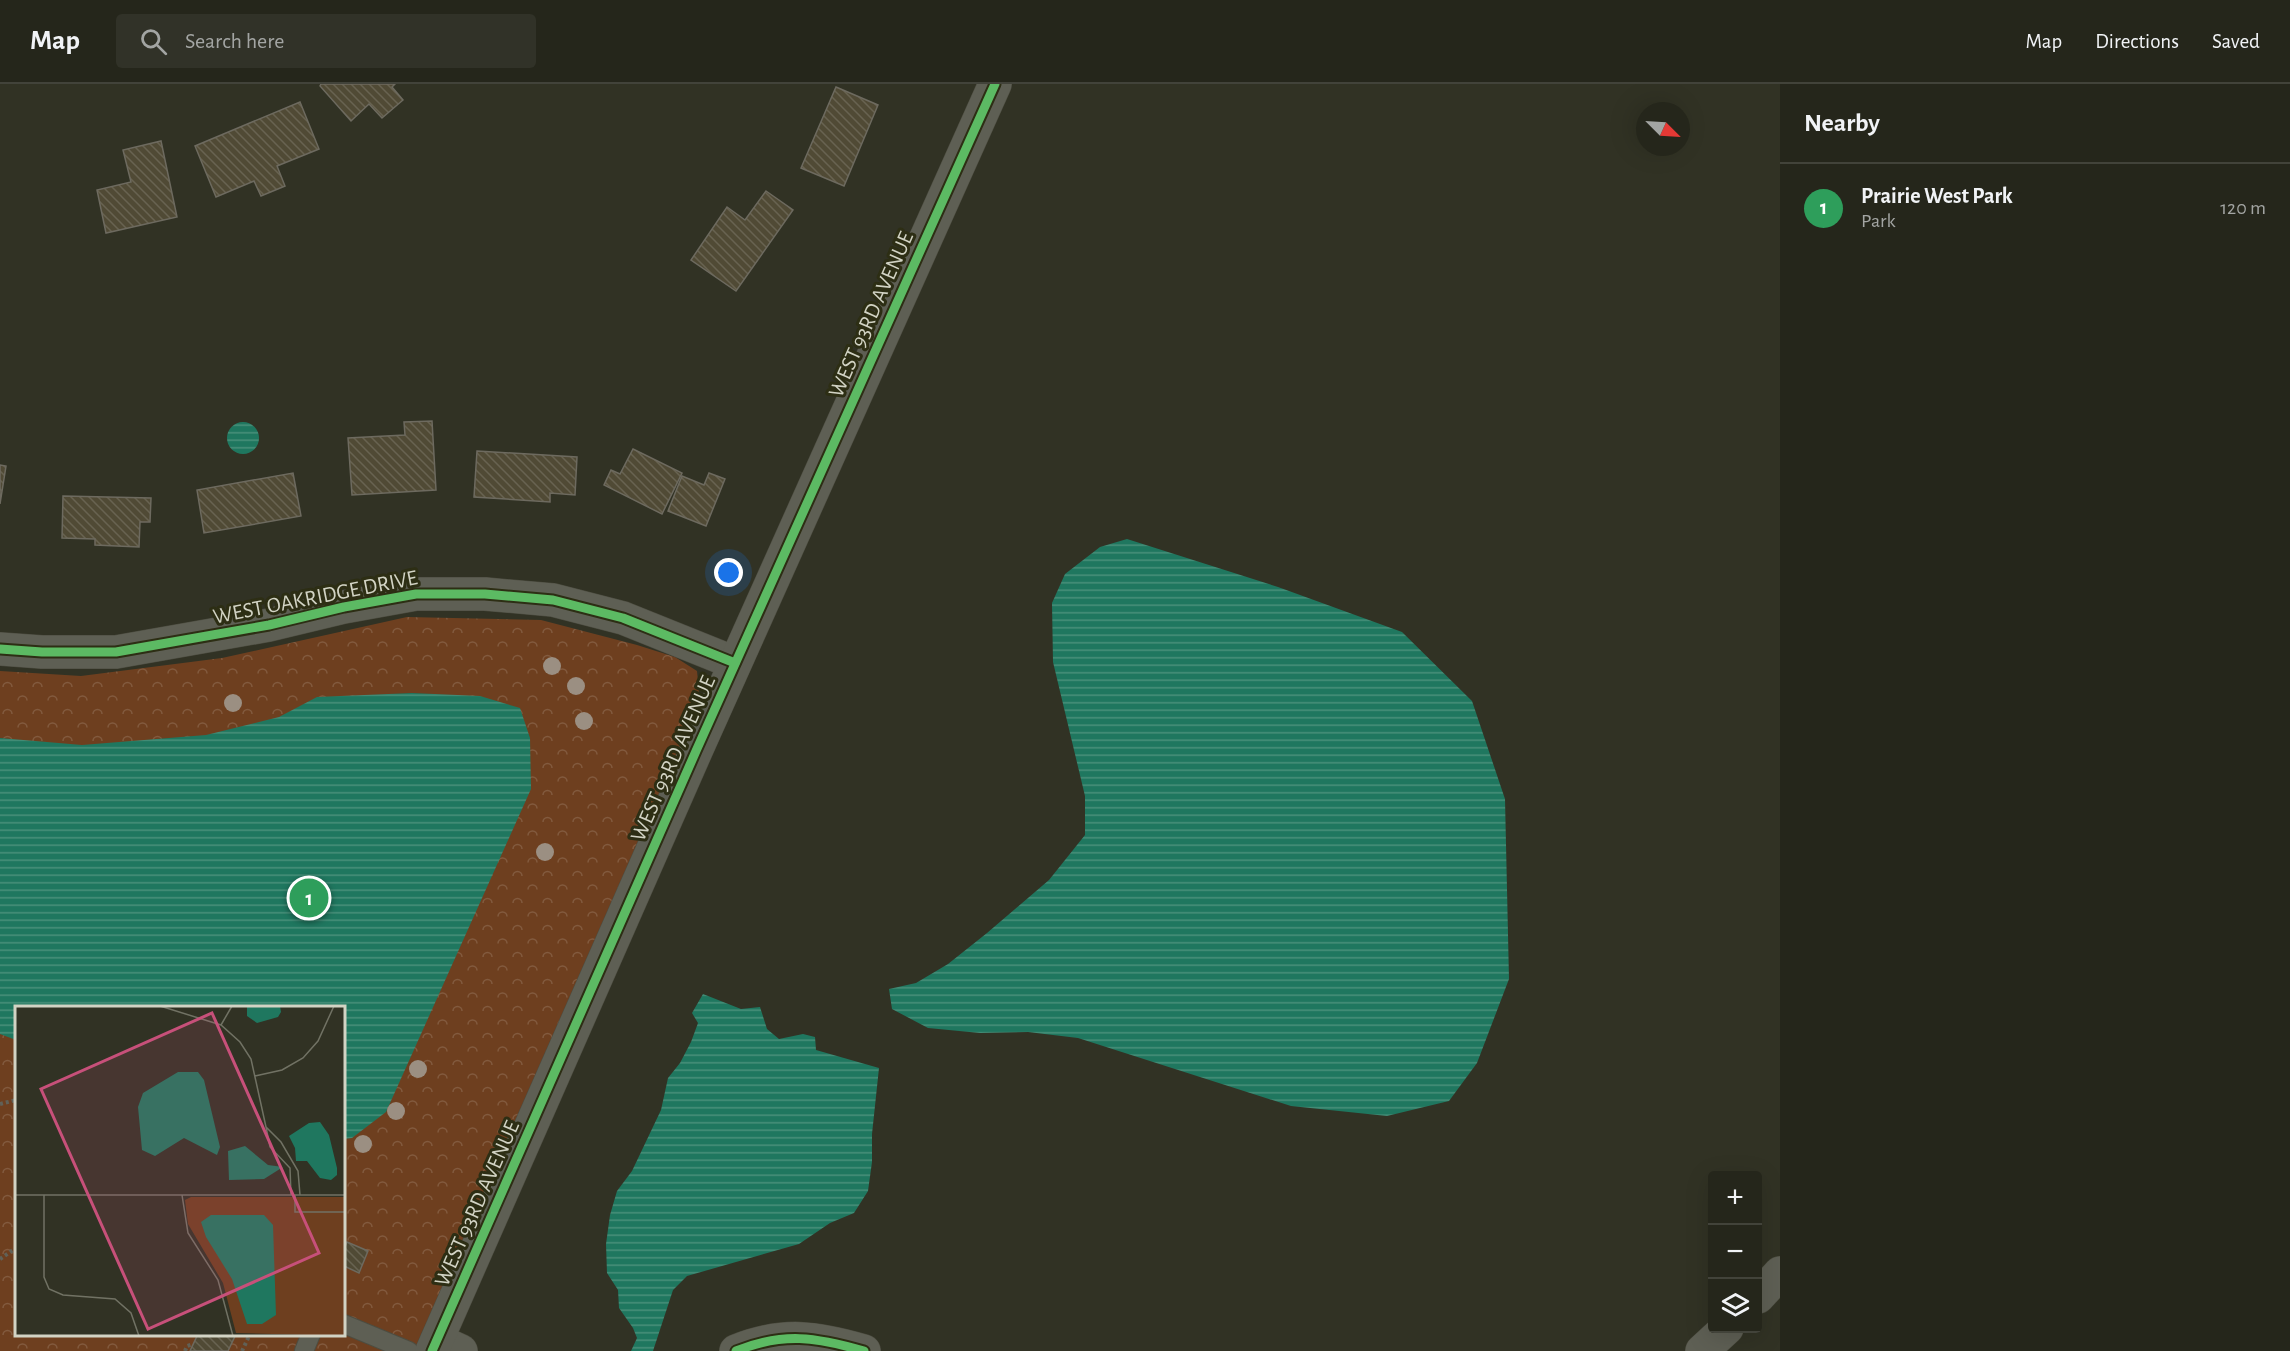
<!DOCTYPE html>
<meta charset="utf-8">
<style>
:root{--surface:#25261b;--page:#313228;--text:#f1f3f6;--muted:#a3a5a3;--line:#42433a;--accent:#bca0f2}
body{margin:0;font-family:"Alegreya Sans",sans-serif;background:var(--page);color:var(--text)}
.controls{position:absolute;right:18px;bottom:18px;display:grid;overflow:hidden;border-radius:6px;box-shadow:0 6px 24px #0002}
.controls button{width:54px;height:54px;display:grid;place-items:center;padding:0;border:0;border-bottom:2px solid var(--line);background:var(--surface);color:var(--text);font:30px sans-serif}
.compass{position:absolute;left:1636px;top:18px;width:54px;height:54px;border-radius:50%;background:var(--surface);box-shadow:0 6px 24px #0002;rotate:114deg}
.you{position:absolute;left:729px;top:489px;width:21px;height:21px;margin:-15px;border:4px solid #fff;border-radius:50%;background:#1a73e8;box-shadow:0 0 0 9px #1a73e833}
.badge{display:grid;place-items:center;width:39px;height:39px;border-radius:50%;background:var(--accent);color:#fff;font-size:20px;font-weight:700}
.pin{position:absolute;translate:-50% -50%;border:3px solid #fff;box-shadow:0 2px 6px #0006}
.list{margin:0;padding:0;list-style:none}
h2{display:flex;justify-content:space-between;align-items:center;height:78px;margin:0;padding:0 24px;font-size:26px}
h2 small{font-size:20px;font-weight:400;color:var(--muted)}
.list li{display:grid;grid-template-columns:39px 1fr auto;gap:18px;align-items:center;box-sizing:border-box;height:90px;padding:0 24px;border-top:2px solid var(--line)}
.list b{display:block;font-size:22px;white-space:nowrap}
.list p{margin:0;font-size:20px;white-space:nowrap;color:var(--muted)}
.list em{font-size:20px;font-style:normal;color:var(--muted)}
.icon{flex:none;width:33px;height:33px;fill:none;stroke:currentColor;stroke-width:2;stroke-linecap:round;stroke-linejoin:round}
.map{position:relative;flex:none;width:1780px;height:1267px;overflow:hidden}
header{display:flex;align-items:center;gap:36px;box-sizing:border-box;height:84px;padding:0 30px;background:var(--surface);border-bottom:2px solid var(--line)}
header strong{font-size:28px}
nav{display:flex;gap:33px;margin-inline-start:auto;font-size:21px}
.search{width:420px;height:54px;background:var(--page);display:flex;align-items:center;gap:15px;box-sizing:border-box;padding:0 21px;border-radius:6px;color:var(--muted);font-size:22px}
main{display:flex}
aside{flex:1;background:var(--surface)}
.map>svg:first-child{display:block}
.park{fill:url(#park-crowns);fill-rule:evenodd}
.water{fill:url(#water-rules)}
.building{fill:url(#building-back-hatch);stroke:#6d6a5f;stroke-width:1.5}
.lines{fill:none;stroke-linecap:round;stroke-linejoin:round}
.service-casing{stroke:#4d4d41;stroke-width:20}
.minor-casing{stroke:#4d4d41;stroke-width:34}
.tertiary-casing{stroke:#4d4d41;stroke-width:34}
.path{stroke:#616157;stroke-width:4;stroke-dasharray:3 3;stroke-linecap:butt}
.service{stroke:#5e5f54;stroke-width:18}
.minor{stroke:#5e5f54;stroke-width:33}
.tertiary{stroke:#5e5f54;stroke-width:33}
.cycleway-casing{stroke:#2d2e14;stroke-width:13}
.cycleway{stroke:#5cba63;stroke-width:9}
.tree{fill:#9b8f82}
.labels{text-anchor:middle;stroke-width:6;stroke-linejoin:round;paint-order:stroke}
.street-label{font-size:22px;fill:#d2d3c4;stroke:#2d2e14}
.inset-road{fill:none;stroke:#717264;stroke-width:1.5}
.view{fill:#c7507a;fill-opacity:0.15;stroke:#c7507a;stroke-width:3}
.inset-edge{fill:none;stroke:#d2d3c4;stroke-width:3}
</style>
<header>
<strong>Map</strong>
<div class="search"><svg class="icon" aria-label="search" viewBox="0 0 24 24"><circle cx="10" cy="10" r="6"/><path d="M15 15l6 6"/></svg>Search here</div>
<nav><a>Map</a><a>Directions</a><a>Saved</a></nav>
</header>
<main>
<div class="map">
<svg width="1780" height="1267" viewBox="0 0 1780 1267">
<defs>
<pattern id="park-crowns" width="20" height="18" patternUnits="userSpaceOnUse" patternTransform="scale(1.5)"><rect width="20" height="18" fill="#6e3f1f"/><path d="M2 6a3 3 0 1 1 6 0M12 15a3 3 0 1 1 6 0" fill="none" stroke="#825a3e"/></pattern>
<pattern id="water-rules" width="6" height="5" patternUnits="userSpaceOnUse" patternTransform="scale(1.5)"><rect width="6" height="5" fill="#1f775f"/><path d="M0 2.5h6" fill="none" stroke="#49907b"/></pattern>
<pattern id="building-back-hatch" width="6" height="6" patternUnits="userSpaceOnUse" patternTransform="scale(1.5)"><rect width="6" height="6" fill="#504a35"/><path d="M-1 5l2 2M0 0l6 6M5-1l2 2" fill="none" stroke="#686351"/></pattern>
</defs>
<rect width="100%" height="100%" fill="#313224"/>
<!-- park -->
<path class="park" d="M407,533L541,536L637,561L675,573L697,587L701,628L415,1267H0V587L81,592L222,574ZM16,924H344V1250H16Z"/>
<!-- water -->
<g class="water">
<circle cx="243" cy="354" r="16"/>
<path d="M1127,455L1278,503L1402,548L1472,617L1505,715L1509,895L1477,979L1449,1017L1387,1032L1291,1022L1078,954L1028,948L980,949L928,944L892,925L889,905L916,899L948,880L987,849L1049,796L1085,751V712L1053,578L1052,519L1065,490L1100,463Z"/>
<path d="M412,609L480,612L520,624L530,654L531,705L386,1028L352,1054L344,1055V924H16V956L0,950V654L82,661L206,651L279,633L317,613Z"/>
<path d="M703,910L741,925L760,923L767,945L779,955L803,950L815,953L816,966L879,984L872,1050V1078L868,1107L854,1129L830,1139L799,1160L687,1192L673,1206L653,1267H631L637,1254L633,1244L619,1224L618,1206L607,1189L606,1160L610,1131L617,1107L632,1087L661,1026L668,994L680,979L691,958L698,939L692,929Z"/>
</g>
<!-- building -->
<g class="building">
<path d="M321,0H395L392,3L403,16L382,34L369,20L351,37L320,2Z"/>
<path d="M836,3L878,21L844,102L801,84Z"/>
<path d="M300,18L319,65L277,82L285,102L261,112L254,97L216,113L195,62Z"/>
<path d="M161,57L177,133L106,149L97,106L131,98L123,66Z"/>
<path d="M766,107L793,126L736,207L691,176L727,123L745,136Z"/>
<path d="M432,337L436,406L352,411L348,354L405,351L404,338Z"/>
<path d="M633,365L682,389L662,430L604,401L611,386L620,390Z"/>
<path d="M477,367L577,373L575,411L550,409V418L474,413Z"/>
<path d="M0,381L6,382L0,420Z"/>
<path d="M293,389L301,432L204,449L197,406Z"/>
<path d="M709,389L725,395L706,442L668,427L682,392L704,401Z"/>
<path d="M63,412L151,414L150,438H140L139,463L95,461V455L62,454Z"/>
<path d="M347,1158L368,1167L359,1189L344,1182V1165Z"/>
<path d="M198,1250H236L228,1267H190Z"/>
</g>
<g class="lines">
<!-- service casing -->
<g class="service-casing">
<g id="service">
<path d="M344,1240L409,1267"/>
<path d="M304,1267L311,1250"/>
</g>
</g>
<!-- minor casing -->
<g class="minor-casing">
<g id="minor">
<path d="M0,565L42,568H116L269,541L344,523L416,510H485L553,516L623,534L735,579"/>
<path d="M1758,1213L1780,1189"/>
<path d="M437,1256L461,1267"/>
<path d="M736,1267C783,1248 816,1253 864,1267"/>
<path d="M1702,1267L1727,1244"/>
</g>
</g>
<!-- tertiary casing -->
<g class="tertiary-casing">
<path id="tertiary" d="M432,1267L696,667L995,0"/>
</g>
<!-- path -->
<g class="path">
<path d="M0,1020L16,1016"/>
<path d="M0,1175L16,1164"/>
<path d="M185,1267L187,1262L193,1260"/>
<path d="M242,1267L250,1250"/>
</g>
<!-- service -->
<use href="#service" class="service"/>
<!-- minor -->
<use href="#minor" class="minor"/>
<!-- tertiary -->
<use href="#tertiary" class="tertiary"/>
<!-- cycleway casing -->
<g class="cycleway-casing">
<g id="cycleway">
<path d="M0,565L42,568H116L269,541L344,523L416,510H485L553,516L623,534L735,579"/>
<path d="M432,1267L696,667L995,0"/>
<path d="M736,1267C783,1248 816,1253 864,1267"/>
</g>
</g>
<!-- cycleway -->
<use href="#cycleway" class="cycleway"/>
</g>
<!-- trees -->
<g class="tree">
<circle cx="552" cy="582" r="9"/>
<circle cx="576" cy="602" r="9"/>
<circle cx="233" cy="619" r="9"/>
<circle cx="584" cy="637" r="9"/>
<circle cx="545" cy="768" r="9"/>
<circle cx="418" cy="985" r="9"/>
<circle cx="396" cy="1027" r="9"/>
<circle cx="363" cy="1060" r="9"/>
</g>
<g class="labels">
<!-- street labels -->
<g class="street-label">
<text transform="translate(870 230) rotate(-66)" y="8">WEST 93RD AVENUE</text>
<text transform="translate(315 512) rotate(-11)" y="8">WEST OAKRIDGE DRIVE</text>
<text transform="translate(672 674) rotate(-66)" y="8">WEST 93RD AVENUE</text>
<text transform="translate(476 1119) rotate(-66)" y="8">WEST 93RD AVENUE</text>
</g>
</g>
<!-- overview -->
<g transform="translate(15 922)">
<rect width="330" height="330" fill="#313224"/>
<path d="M176,191H330V330L221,327L208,277L173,218L170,194Z" fill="#6e3f1f"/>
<path d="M232,0H265L266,6L263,11L242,17L232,10ZM163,66H183L189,74L205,141L202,149L169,132L140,150L127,144L123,101L128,87ZM305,116L314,129L322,162V169L316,174L305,172L292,155H281L280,142L274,130L294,117ZM230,140L253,159L268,161L249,173L214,174L213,145ZM196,209H249L258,219L261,309L247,318H232L217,273L191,231L186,216Z" fill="#1f775f"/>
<path class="inset-road" d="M145,0L206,19L225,36L236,53L251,121M206,19L217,0M240,70L267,64L288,52L303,35L319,0M0,189H330M29,189V271L34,283L48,289L100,293L116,307L124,330M167,189L173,227L203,274L218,330M276,189L275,162L255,141L251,121L266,136L283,165L285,189M280,189V206H330"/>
<path class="view" d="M197,7L304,247L133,323L26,83Z"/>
<rect width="330" height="330" class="inset-edge"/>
</g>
</svg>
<div class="controls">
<button>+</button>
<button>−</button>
<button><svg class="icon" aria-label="layers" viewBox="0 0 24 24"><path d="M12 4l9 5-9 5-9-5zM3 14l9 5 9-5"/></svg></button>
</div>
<svg class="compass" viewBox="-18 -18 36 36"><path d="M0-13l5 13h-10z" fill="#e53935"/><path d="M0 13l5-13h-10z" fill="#a3a5a3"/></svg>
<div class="you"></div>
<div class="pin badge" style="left:309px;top:814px;background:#2e9e5b">1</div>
</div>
<aside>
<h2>Nearby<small></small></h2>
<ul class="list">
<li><span class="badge" style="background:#2e9e5b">1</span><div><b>Prairie West Park</b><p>Park</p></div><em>120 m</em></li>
</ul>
</aside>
</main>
